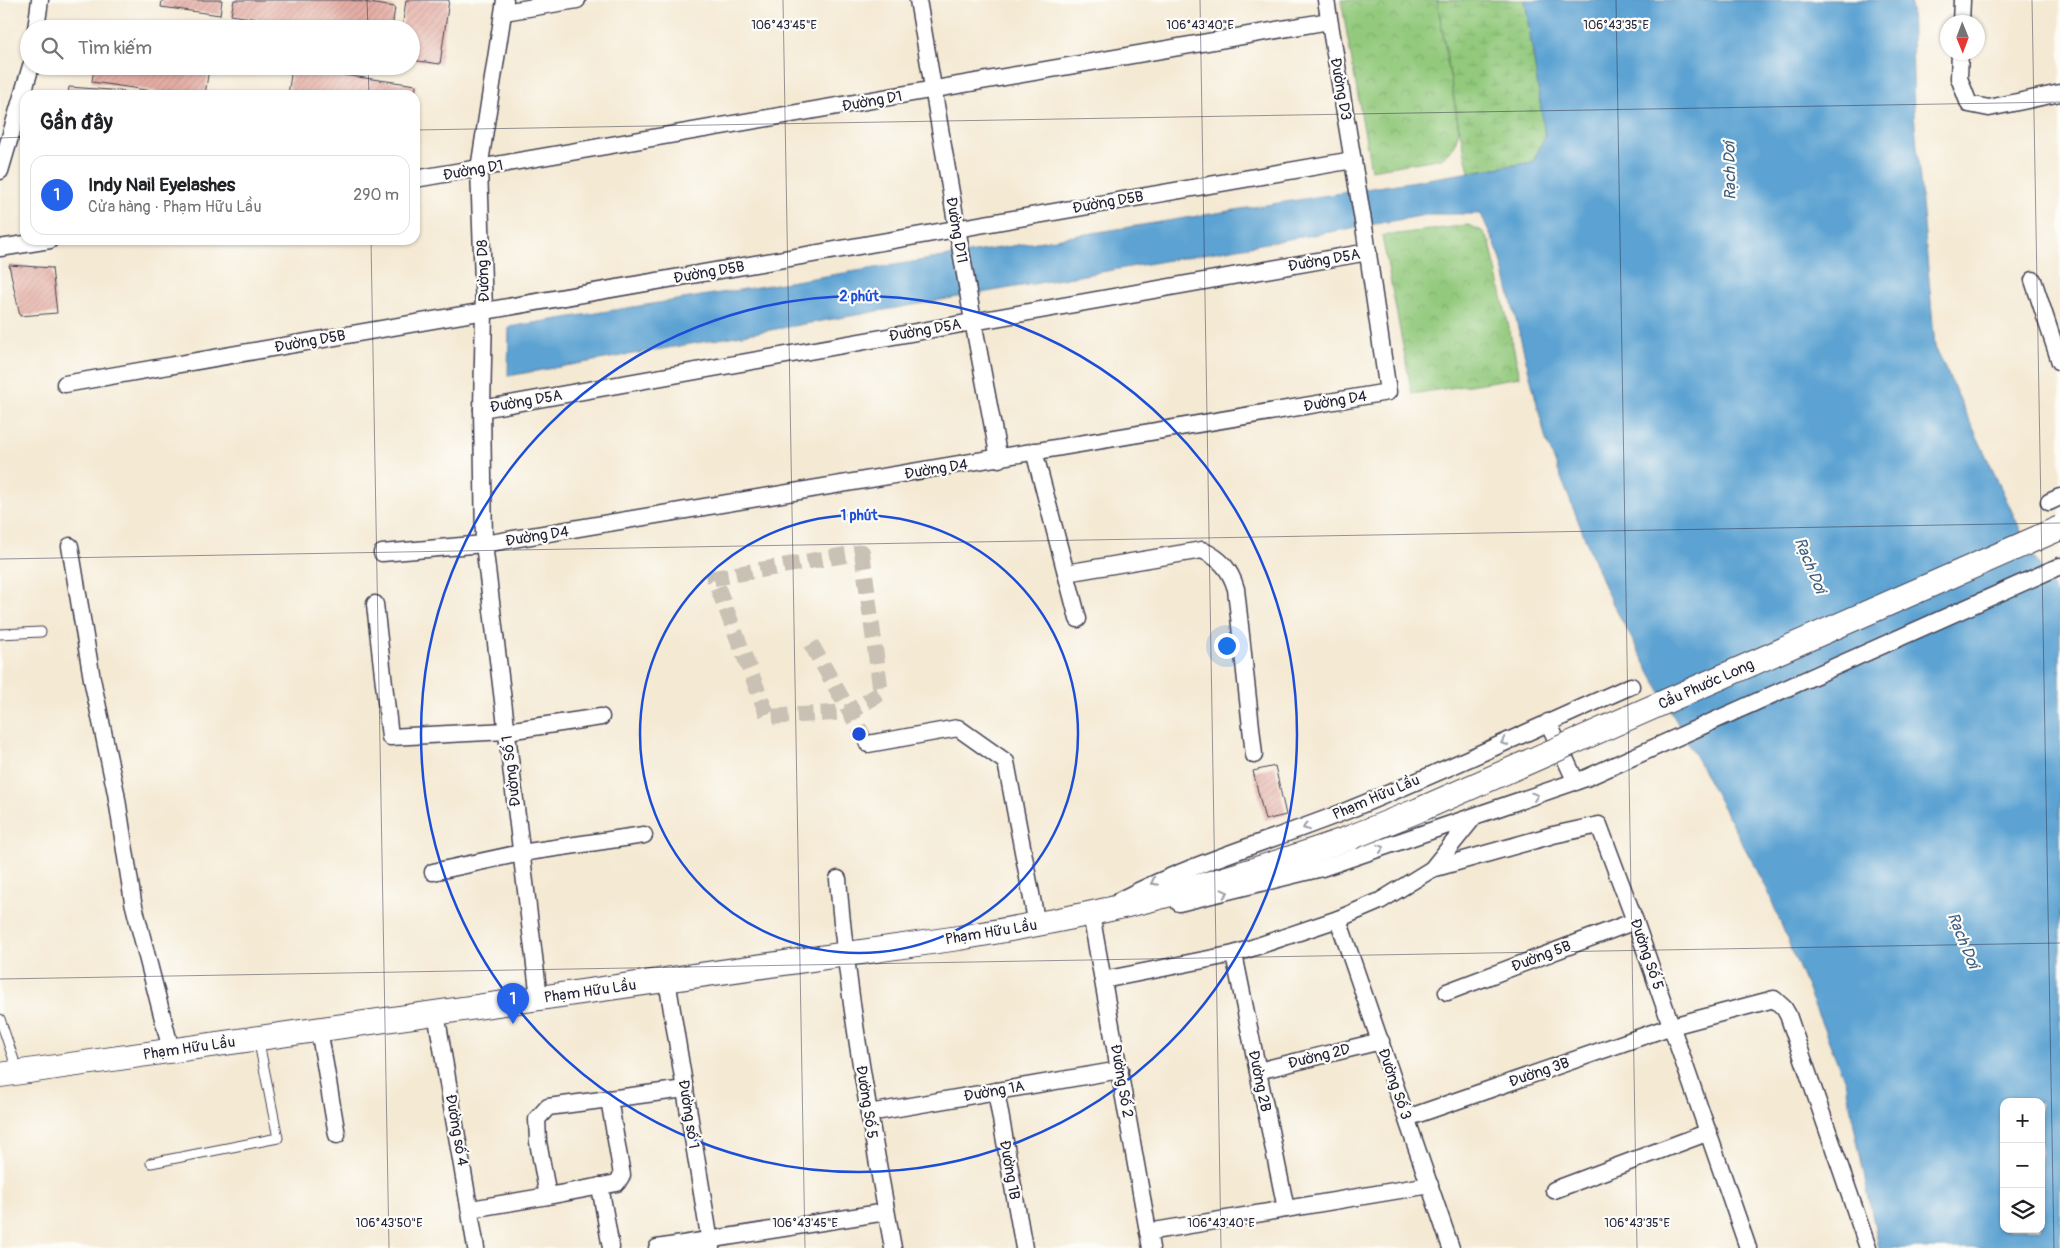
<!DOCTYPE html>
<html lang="vi">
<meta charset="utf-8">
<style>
:root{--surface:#fff;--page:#f6f6f6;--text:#202124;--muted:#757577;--line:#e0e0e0;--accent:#2563eb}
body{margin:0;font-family:Pangolin,sans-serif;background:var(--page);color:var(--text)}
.controls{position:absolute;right:15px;bottom:15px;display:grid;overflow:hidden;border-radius:10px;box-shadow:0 1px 4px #0004}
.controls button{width:45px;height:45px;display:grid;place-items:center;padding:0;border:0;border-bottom:1px solid var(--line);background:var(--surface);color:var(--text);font:25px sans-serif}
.compass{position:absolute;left:1940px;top:15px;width:45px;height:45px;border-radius:50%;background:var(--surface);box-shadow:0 1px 4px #0004;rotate:179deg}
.you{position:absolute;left:1226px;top:645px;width:18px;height:18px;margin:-12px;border:4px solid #fff;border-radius:50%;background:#1a73e8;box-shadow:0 0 0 8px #1a73e833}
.badge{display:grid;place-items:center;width:32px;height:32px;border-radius:50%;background:var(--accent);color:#fff;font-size:16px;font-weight:700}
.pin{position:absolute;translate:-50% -41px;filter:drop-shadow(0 1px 2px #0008)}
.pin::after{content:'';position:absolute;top:26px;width:18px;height:15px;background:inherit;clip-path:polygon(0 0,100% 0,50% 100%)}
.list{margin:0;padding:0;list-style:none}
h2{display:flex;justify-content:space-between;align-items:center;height:65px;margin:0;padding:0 20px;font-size:21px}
h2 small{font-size:16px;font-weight:400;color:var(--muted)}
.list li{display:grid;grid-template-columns:32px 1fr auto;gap:15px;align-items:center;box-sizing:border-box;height:80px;margin:0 10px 10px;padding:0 10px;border:1px solid var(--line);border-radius:15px}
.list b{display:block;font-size:19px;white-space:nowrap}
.list p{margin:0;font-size:16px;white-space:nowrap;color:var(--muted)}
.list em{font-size:16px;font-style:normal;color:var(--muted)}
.icon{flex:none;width:28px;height:28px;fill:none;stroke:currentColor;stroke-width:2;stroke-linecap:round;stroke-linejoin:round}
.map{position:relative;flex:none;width:2060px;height:1248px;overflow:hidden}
.search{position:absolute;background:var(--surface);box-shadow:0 1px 4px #0004;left:20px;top:20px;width:400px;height:55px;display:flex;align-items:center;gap:12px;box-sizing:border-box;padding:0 18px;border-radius:28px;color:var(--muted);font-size:19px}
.panel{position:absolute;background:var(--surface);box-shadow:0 1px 4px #0004;left:20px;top:90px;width:400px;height:155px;border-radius:15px}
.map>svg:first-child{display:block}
.wetland{fill:url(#wetland-marsh);stroke:#5a765c}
.park{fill:url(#park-crowns);stroke:#5a765c}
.water{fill:#5ca2d2;stroke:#3f6286;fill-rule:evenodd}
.building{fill:url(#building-hatch)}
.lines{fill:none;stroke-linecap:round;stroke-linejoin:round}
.minor-tunnel{stroke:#cac1b5;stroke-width:16;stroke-dasharray:16 8;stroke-linecap:butt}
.service-casing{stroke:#424052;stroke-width:11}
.minor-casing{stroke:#424052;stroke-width:19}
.secondary-casing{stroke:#424052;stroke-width:26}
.service{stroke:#fff;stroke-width:9}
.minor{stroke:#fff;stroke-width:16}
.secondary{stroke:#fff;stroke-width:24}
.secondary-bridge-casing{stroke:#424052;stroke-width:26;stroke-linecap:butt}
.secondary-bridge{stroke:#fff;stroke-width:24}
.oneway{stroke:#9c9ca7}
.ticks{fill:none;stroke:#22223b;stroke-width:1;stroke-opacity:0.45}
.ring{fill:none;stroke:#1d4ed8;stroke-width:2.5}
.labels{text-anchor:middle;stroke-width:4.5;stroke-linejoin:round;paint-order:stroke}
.street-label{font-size:15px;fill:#22223b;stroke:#fdfcf7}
.water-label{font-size:16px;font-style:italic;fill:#3c5c7f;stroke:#fdfcf7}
.ticks-label{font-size:12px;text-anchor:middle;fill:#22223b;stroke:#fdfcf7;stroke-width:4.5;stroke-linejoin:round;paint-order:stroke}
.centre{fill:#1d4ed8;stroke:#fdfcf7;stroke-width:2.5}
.ring-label{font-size:15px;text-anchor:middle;font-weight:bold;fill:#1d4ed8;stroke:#fdfcf7;stroke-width:4.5;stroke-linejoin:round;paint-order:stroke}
</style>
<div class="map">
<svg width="2060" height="1248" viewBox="0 0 2060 1248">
<defs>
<pattern id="wetland-marsh" width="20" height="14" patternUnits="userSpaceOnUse" patternTransform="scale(1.25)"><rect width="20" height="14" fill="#92c97c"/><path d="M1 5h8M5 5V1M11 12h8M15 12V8" fill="none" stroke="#7eac6c"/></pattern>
<pattern id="park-crowns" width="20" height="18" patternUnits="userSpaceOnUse" patternTransform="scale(1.25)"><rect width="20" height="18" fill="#92c97c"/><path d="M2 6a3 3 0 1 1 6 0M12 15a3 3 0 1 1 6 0" fill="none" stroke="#7eac6c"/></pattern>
<pattern id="building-hatch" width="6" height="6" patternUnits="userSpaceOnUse" patternTransform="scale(1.25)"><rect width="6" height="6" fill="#e4aea4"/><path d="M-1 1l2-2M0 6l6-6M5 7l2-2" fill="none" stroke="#c3958e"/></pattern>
</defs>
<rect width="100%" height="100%" fill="#fdfcf7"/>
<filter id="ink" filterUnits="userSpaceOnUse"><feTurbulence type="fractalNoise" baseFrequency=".02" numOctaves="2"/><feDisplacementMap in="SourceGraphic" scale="10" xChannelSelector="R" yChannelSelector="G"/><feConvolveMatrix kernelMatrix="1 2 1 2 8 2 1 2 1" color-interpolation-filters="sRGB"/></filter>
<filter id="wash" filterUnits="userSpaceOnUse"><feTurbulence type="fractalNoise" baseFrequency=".0096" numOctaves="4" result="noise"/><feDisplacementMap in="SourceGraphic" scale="20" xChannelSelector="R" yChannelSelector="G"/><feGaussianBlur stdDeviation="1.12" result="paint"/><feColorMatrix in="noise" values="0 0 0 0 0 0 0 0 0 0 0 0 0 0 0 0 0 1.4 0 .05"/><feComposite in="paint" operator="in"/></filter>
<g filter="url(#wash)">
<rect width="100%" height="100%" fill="#f4e9d3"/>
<!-- wetland -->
<path class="wetland" d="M1437,0H1525L1546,136L1533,162L1469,172L1458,122Z"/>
<!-- park -->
<g class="park">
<path d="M1341,0H1437L1459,130L1454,147L1443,158L1371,170Z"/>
<path d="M1468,225L1482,231L1490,243L1520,377L1412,394L1382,236Z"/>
</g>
<!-- water -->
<path class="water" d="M1525,0H1911L1914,113L1935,346L2028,546L2060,601V1248H1879L1845,1081L1766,887L1606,591L1546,440L1500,256L1481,214H1432L508,376L509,327L1533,162L1545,136ZM2004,1102H2041V1229H2004Z"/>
<g id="blocks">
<!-- building -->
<g class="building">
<path d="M162,0H222L220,15L161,7Z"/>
<path d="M234,0H350L395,7L392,29H319L231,15Z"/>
<path d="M406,0H449L440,64L411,60V29H402Z"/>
<path d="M94,66H195L209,68L205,95H180L92,82Z"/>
<path d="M292,68L416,85L415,95H288Z"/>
<path d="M69,87L124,91V95H68Z"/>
<path d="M9,265L52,268L57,313L20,316Z"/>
<path d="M1275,766L1286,815L1265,820L1253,771Z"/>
</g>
</g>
</g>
<g filter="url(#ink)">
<use href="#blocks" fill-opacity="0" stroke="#424052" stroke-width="1"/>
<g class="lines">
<!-- minor-tunnel -->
<g class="minor-tunnel">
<path d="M862,552L881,693L850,712L768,717L714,578Z"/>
<path d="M811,644L868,744"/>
</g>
<!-- service casing -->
<g class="service-casing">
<g id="service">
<path d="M0,634L41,632"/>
<path d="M0,1019L18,1072"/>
<path d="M151,1163L278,1138L258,1038"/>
</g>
</g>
<!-- minor casing -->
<g class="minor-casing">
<g id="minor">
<path d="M505,0L479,169L484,310L482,409L484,544L539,998"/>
<path d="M918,0L973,321L999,459"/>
<path d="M504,12L577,0"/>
<path d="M1961,22L1962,0"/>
<path d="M36,29L40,0"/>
<path d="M1960,52L1959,78L1969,104L1989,108L2060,93"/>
<path d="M0,171L31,66"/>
<path d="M415,179L1329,21"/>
<path d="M0,248L50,240"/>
<path d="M2033,280L2060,362"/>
<path d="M65,384L1353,160"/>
<path d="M482,409L1368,252"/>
<path d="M1034,451L1078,619"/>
<path d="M2049,502L2060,497"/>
<path d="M70,546L92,679L116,793L133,902L171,1050"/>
<path d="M382,553L484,544L1388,392L1365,233L1326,0"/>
<path d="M1066,573L1202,550C1221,559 1230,569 1236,589L1254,755"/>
<path d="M375,604L390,737L507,731L601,717"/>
<path d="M1548,722L1576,782"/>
<path d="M868,744L958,728L1006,762L1037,925"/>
<path d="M1432,869L1553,835L1599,825L1635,921L1748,1248"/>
<path d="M433,872L521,853L644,835"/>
<path d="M838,879C848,1003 871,1126 893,1248"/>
<path d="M1120,900C1190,864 1267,842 1341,813C1439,774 1535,728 1631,686"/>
<path d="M1179,903L1322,868L1586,778L2060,566"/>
<path d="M1091,914L1151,1248"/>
<path d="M1338,919L1451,1248"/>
<path d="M1234,954L1286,1209"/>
<path d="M667,980L711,1248"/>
<path d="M1103,980L1234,954L1338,919L1380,901L1432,869L1473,818"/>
<path d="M1447,992L1635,921"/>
<path d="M436,1013L476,1248"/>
<path d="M319,1029L337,1135"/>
<path d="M1258,1071L1381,1041"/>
<path d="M996,1091L1024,1248"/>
<path d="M869,1113L1120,1070"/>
<path d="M1407,1118L1672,1026L1774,999L1784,1008L1788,1015L1868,1248"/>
<path d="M600,1186L611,1248"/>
<path d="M1554,1190L1709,1132"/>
<path d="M548,1196L617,1183L622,1175L609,1099"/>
<path d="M471,1209L548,1196L538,1142L537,1119L548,1107L685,1089"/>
<path d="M1148,1232L1430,1185"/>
<path d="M657,1248L886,1212"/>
</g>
</g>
<!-- secondary casing -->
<g class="secondary-casing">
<path id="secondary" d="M0,1075L959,938C1025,927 1091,915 1156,898C1223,881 1287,860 1352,837"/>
</g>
<!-- service -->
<use href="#service" class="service"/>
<!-- minor -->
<use href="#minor" class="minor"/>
<!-- secondary -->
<use href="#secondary" class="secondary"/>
<!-- secondary-bridge casing -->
<g class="secondary-bridge-casing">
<path id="secondary-bridge" d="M1352,837L1419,810L2060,528"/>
</g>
<!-- secondary-bridge -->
<use href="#secondary-bridge" class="secondary-bridge"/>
</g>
<!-- one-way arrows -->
<defs><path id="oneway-chevron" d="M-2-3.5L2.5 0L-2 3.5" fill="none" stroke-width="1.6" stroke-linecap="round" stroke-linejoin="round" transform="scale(1.25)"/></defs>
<g class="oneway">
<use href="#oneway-chevron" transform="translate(1504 742) rotate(156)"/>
<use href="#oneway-chevron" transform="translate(1535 796) rotate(-19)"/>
<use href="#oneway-chevron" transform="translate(1306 827) rotate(158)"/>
<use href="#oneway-chevron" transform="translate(1381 848) rotate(-18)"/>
<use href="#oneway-chevron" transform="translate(1154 882) rotate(153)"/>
<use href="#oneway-chevron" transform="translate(1225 893) rotate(-13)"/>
</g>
</g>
<!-- ticks -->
<path class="ticks" d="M367,0L368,29M783,0L805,1248M1200,0L1221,1248M1616,0L1637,1248M2032,0L2054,1248M368,66L369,95M415,130L2060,102M0,138L25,137M371,240L389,1248M0,559L2060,523M0,979L2060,943"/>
<!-- distance rings -->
<g class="ring">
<circle cx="859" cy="734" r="219"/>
<circle cx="859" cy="734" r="438"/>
</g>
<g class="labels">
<!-- street labels -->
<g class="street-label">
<text transform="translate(1341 89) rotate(80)" y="5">Đường D3</text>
<text transform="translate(872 101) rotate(-10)" y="5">Đường D1</text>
<text transform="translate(473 170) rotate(-10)" y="5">Đường D1</text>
<text transform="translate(1108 202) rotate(-10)" y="5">Đường D5B</text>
<text transform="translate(957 230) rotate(80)" y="5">Đường D11</text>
<text transform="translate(1324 260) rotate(-10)" y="5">Đường D5A</text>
<text transform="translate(483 271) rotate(-92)" y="5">Đường D8</text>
<text transform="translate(709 272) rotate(-10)" y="5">Đường D5B</text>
<text transform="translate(925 330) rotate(-10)" y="5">Đường D5A</text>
<text transform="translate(310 341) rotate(-10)" y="5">Đường D5B</text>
<text transform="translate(526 401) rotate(-10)" y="5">Đường D5A</text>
<text transform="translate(1335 401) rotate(-10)" y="5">Đường D4</text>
<text transform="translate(936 469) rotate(-9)" y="5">Đường D4</text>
<text transform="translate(537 536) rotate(-9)" y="5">Đường D4</text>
<text transform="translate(1706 684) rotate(-24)" y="5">Cầu Phước Long</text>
<text transform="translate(511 771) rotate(-97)" y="5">Đường Số 1</text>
<text transform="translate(1376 797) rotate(-23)" y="5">Phạm Hữu Lầu</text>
<text transform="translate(991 932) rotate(-9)" y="5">Phạm Hữu Lầu</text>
<text transform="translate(1647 954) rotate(71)" y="5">Đường Số 5</text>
<text transform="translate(1541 956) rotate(-21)" y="5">Đường 5B</text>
<text transform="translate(590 991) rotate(-8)" y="5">Phạm Hữu Lầu</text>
<text transform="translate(189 1048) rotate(-8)" y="5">Phạm Hữu Lầu</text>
<text transform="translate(1319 1056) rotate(-14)" y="5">Đường 2D</text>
<text transform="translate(1539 1072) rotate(-19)" y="5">Đường 3B</text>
<text transform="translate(1122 1081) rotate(80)" y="5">Đường Số 2</text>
<text transform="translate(1260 1081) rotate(78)" y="5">Đường 2B</text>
<text transform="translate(1395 1084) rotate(71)" y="5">Đường Số 3</text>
<text transform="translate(994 1091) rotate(-10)" y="5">Đường 1A</text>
<text transform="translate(867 1102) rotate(81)" y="5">Đường Số 5</text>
<text transform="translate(689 1114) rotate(81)" y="5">Đường số 1</text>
<text transform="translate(457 1130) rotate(80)" y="5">Đường số 4</text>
<text transform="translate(1010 1170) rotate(80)" y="5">Đường 1B</text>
</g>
<!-- water labels -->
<g class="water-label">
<text transform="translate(1729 171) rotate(-91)" y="6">Rạch Dơi</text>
<text transform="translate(1811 565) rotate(68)" y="6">Rạch Dơi</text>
<text transform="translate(1964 940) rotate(68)" y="6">Rạch Dơi</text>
</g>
</g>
<g class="ticks-label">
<text x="784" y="29">106°43'45"E</text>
<text x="1200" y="29">106°43'40"E</text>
<text x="1616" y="29">106°43'35"E</text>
<text x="389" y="1227">106°43'50"E</text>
<text x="805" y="1227">106°43'45"E</text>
<text x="1221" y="1227">106°43'40"E</text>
<text x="1637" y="1227">106°43'35"E</text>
</g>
<circle cx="859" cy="734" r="8" class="centre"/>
<g class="ring-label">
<text x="859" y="301">2 phút</text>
<text x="859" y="520">1 phút</text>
</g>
</svg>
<div class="controls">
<button>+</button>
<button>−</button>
<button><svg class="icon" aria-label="layers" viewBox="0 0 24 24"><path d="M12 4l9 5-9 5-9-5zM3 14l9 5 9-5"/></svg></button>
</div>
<svg class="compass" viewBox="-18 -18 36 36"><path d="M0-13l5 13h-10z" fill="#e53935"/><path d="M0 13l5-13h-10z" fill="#757577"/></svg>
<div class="you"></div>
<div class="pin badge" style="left:513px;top:1024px">1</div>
<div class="search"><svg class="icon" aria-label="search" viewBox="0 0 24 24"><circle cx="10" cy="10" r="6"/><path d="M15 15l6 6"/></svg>Tìm kiếm</div>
<section class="panel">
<h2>Gần đây<small></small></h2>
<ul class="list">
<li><span class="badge">1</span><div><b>Indy Nail Eyelashes</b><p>Cửa hàng · Phạm Hữu Lầu</p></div><em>290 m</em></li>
</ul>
</section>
</div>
